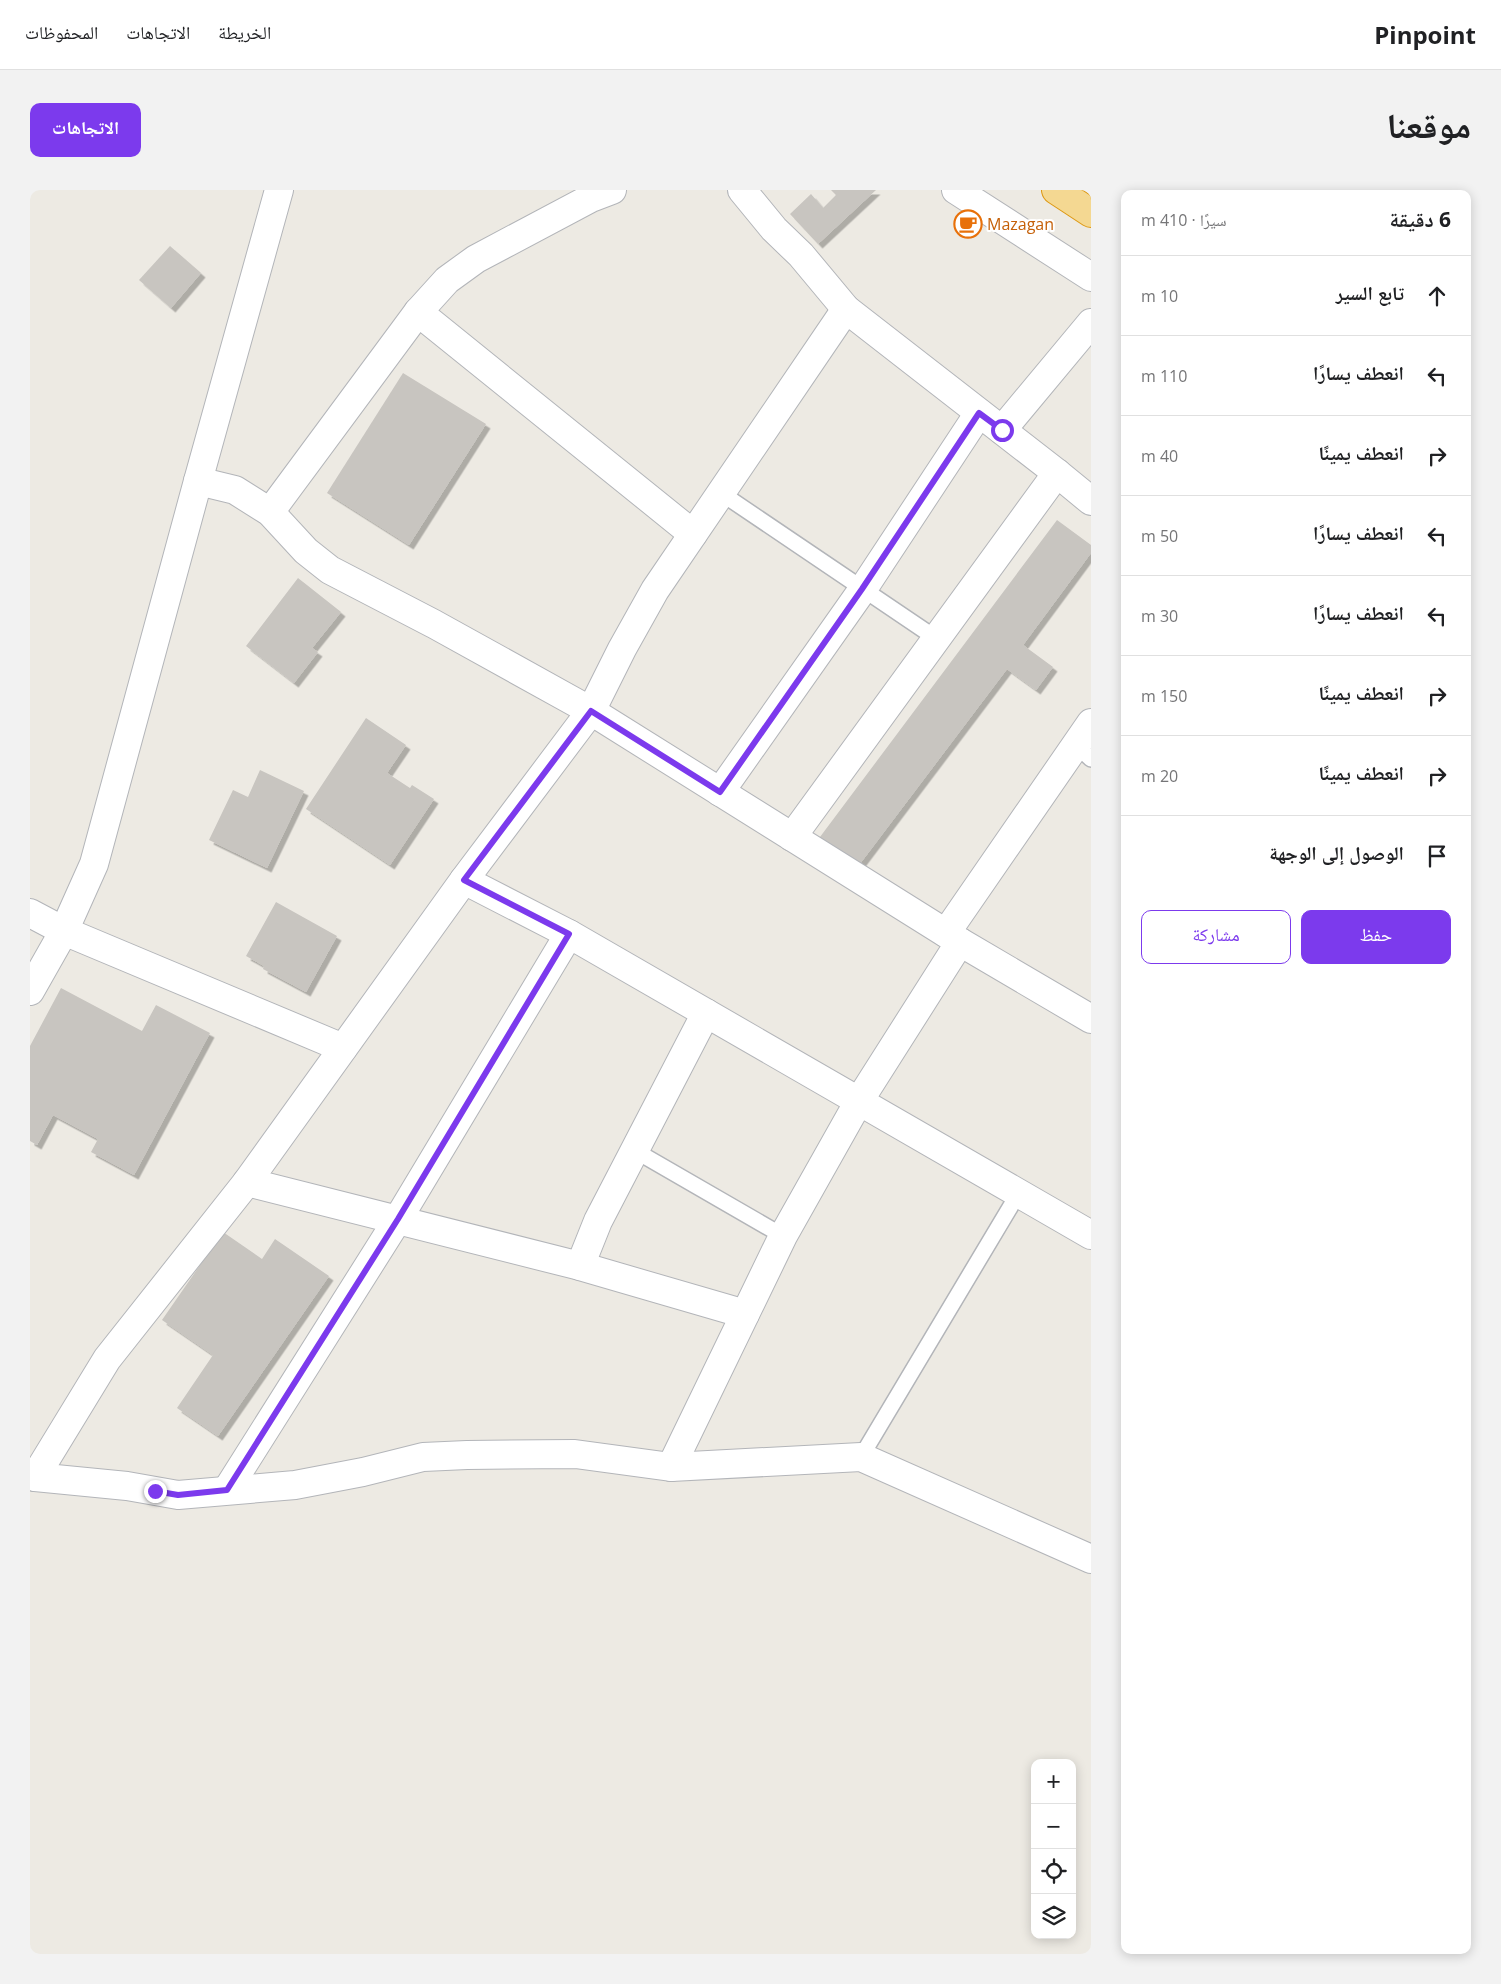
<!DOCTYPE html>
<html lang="ar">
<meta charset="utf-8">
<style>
:root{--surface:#fff;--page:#f2f2f2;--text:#202124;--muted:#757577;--line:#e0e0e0;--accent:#7c3aed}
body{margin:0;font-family:"Open Sans","Noto Naskh Arabic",sans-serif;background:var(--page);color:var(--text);direction:rtl}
.controls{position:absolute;right:15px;bottom:15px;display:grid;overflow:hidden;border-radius:10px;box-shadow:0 2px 12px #0003}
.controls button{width:45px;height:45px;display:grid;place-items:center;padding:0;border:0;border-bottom:1px solid var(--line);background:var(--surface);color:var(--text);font:25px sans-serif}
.stop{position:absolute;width:15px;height:15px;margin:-11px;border:4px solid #7c3aed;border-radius:50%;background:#fff}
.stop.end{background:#7c3aed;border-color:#fff;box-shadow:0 1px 5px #0008}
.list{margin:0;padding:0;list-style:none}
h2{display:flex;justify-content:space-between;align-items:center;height:65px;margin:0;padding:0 20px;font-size:21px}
h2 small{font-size:16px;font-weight:400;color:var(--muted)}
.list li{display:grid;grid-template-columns:32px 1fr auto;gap:15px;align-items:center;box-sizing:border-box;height:80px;padding:0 20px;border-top:1px solid var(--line)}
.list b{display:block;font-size:19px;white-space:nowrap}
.list em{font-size:16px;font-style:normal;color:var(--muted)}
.actions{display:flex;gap:10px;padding:15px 20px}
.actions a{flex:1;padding:11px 0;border:1px solid var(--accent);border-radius:10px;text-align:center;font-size:18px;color:var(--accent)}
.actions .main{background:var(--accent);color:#fff}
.icon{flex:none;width:28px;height:28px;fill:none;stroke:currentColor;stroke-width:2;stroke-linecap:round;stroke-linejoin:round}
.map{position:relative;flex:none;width:1061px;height:1764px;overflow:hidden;direction:ltr;border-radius:10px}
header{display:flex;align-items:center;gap:30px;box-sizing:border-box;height:70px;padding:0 25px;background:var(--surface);border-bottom:1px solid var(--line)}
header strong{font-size:24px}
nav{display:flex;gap:28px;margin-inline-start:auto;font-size:18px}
.intro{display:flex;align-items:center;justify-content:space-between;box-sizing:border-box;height:120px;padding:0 30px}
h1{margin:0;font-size:35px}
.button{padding:12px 22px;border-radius:10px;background:var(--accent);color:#fff;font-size:18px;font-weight:700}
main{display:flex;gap:30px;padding:0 30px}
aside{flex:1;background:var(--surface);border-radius:10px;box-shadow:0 2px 12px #0003}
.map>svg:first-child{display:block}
.building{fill:#c8c5c0;filter:url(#shadow)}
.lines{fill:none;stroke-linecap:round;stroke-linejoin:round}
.lane-casing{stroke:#b3b5b9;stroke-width:18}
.street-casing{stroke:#b3b5b9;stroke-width:30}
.highway-casing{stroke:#dd9812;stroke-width:30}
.lane{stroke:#fff;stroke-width:15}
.street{stroke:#fff;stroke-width:28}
.highway{stroke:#f4d892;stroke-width:28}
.route{stroke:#7c3aed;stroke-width:6}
.labels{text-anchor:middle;stroke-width:4;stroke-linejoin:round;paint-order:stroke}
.food-label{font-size:16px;fill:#c56008;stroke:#fff;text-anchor:start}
</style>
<header>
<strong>Pinpoint</strong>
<nav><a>الخريطة</a><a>الاتجاهات</a><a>المحفوظات</a></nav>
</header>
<div class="intro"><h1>موقعنا</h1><a class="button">الاتجاهات</a></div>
<main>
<aside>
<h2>6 دقيقة<small>سيرًا · 410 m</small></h2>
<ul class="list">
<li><svg class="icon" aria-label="ahead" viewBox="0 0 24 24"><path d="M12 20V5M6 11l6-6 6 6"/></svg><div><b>تابع السير</b></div><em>10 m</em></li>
<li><svg class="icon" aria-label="left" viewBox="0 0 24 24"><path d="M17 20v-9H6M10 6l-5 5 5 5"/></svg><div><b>انعطف يسارًا</b></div><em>110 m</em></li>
<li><svg class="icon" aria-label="right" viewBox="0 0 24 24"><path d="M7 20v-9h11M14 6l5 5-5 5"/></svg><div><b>انعطف يمينًا</b></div><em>40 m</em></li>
<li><svg class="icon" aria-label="left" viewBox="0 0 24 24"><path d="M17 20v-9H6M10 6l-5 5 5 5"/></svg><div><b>انعطف يسارًا</b></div><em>50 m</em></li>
<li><svg class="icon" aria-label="left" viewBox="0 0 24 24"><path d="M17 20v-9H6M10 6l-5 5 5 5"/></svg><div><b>انعطف يسارًا</b></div><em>30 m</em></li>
<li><svg class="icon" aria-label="right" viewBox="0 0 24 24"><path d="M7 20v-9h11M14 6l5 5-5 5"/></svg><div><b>انعطف يمينًا</b></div><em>150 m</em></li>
<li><svg class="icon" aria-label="right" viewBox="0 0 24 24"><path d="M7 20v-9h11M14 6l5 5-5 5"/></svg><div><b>انعطف يمينًا</b></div><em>20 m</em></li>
<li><svg class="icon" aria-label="arrive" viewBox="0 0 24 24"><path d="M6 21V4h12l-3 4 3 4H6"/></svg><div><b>الوصول إلى الوجهة</b></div></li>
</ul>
<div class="actions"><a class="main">حفظ</a><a>مشاركة</a></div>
</aside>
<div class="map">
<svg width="1061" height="1764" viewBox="0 0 1061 1764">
<defs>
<filter id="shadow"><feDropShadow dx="4.5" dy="4.5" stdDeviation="0" flood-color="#0004"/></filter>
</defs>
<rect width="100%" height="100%" fill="#edeae3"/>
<!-- building -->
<g class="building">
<path d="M801,0H846L788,54L760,24L781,4L793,18L806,5Z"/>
<path d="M140,56L171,83L141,118L109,90Z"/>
<path d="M373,183L456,234L379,355L297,303Z"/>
<path d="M1027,330L1061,355V363L993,455L1023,477L1006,500L977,479L826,679L787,651Z"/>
<path d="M268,388L311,422L282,458L288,462L264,493L216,456Z"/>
<path d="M336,528L376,555L357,583L380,598L382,595L404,609L360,675L276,619Z"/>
<path d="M230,580L274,601L237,678L179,650L203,600L218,607Z"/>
<path d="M246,712L307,746L276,802L233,779L234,776L216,766Z"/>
<path d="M31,798L112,841L126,815L180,843L104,985L61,962L68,949L23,925L7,955L0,951V856Z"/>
<path d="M193,1042L232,1069L245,1049L299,1086L188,1246L147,1218L183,1165L132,1130Z"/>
</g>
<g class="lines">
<!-- lane casing -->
<g class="lane-casing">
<g id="lane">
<path d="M691,303L907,449"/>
<path d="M1046,555L1061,569"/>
<path d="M604,960L753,1046"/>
<path d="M831,1267L988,1004"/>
</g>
</g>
<!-- street casing -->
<g class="street-casing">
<g id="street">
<path d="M712,0L744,39L771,65L816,119L1027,283L1061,311"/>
<path d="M926,0L1061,87"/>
<path d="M388,122L663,344"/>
<path d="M972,240L1061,133"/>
<path d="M168,291L205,300L240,322L276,361L300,380L404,434L561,521L930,752L1061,829"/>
<path d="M240,322L388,122L417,90L446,69L561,8L582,0"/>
<path d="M690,602L833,399L949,223"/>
<path d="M762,647L1027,283"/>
<path d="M434,690L539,744L1061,1045"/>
<path d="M0,723L34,741L313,858"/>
<path d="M916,743L1061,533"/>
<path d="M0,801L34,741L64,674L168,291L249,0"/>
<path d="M217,992L550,1076L715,1124"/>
<path d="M550,1076L568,1031L676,823"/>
<path d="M641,1277L753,1046L829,911L930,752"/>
<path d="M0,1284L5,1287L97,1296L148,1305L265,1295L333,1282L393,1267L437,1265L545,1264L641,1277L831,1267L1061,1369"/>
<path d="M5,1287L77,1169L217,992L434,690L561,521L592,459L625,400L816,119"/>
<path d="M197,1300L368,1029L539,744"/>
</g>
</g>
<!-- highway casing -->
<g class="highway-casing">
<path id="highway" d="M1026,0L1061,23"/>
</g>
<!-- lane -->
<use href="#lane" class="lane"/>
<!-- street -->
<use href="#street" class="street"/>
<!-- highway -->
<use href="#highway" class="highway"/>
</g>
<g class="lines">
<!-- route -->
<path class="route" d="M125,1301L148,1305L197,1300L368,1029L539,744L434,690L561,521L690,602L832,399L949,223L972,240"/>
</g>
<!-- icons -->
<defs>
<g id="cafe-ring" transform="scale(1.4375)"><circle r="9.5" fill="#fff" stroke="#e8710a" stroke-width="1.5"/><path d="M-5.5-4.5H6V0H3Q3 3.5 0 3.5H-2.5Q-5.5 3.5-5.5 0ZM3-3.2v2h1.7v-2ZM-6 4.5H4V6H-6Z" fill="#e8710a"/></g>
</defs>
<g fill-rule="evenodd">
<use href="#cafe-ring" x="938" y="34"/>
</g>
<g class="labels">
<!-- food labels -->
<g class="food-label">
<text x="957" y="40">Mazagan</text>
</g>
</g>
</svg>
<div class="controls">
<button>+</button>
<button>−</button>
<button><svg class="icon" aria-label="locate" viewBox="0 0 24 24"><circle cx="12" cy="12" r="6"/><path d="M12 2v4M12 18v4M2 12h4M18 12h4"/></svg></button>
<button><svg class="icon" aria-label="layers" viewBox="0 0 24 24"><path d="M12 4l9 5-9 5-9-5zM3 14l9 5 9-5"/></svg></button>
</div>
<div class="stop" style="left:972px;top:240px"></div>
<div class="stop end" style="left:125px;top:1301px"></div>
</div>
</main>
